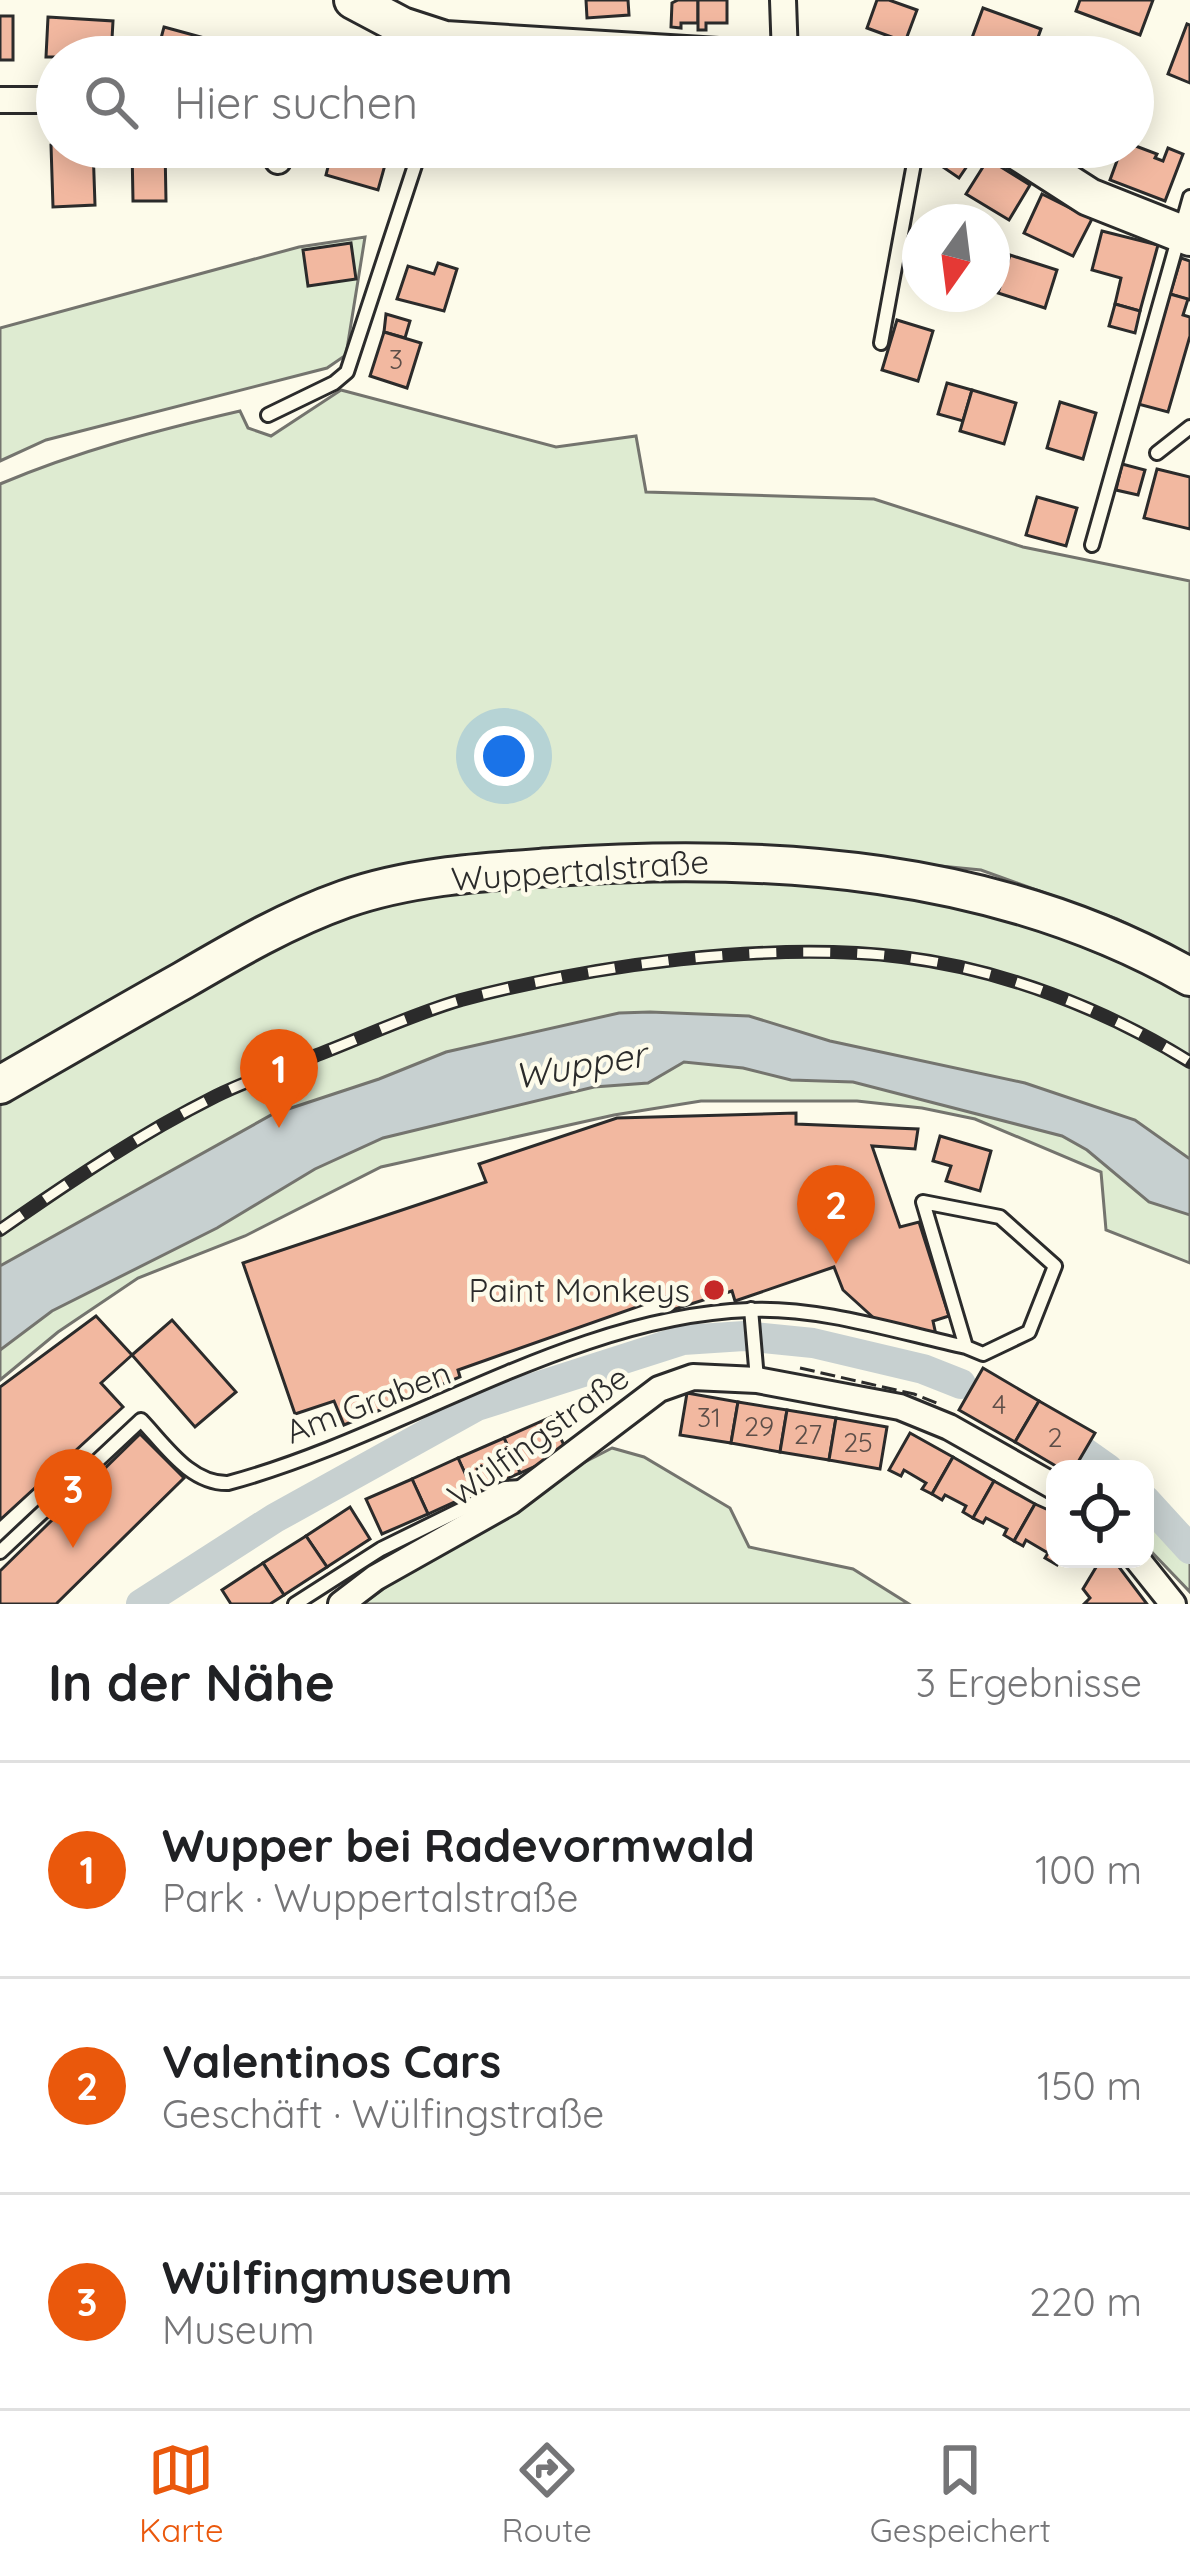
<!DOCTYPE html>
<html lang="de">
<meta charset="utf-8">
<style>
:root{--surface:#fff;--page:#f6f6f6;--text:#202124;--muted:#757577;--line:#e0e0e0;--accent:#ea580c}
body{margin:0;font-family:Quicksand,sans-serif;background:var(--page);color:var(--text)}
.controls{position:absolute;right:36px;bottom:36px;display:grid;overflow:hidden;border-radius:24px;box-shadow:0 6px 30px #0003}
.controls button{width:108px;height:108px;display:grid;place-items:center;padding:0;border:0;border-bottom:3px solid var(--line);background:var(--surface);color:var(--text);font:60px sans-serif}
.compass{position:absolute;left:902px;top:204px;width:108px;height:108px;border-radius:50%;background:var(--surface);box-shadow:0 6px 30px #0003;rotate:194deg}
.you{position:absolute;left:504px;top:756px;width:42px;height:42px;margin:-30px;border:9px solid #fff;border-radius:50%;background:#1a73e8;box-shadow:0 0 0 18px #1a73e833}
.badge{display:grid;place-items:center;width:78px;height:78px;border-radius:50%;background:var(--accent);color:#fff;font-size:39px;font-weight:700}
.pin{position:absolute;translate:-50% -99px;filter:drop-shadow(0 3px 6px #0008)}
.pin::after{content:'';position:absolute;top:63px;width:42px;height:36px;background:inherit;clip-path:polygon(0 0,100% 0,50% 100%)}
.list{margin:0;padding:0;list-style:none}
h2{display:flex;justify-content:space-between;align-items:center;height:156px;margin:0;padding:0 48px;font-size:51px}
h2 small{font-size:39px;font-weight:400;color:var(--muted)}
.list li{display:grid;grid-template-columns:78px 1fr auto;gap:36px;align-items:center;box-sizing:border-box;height:216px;padding:0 48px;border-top:3px solid var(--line)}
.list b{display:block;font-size:45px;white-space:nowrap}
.list p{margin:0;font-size:39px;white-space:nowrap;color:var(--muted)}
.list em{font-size:39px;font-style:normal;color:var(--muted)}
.icon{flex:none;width:66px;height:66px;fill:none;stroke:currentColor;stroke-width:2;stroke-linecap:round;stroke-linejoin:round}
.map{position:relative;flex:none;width:1190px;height:1604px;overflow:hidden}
.search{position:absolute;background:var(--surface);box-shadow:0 6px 30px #0003;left:36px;right:36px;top:36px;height:132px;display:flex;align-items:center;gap:30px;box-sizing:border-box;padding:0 42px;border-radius:66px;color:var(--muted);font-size:45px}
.sheet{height:804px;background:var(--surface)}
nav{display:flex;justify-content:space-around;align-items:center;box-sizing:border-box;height:168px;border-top:3px solid var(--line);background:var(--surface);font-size:33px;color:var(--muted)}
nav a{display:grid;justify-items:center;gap:6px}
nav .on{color:var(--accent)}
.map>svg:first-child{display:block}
.green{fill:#deebd1;stroke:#74746e;stroke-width:3}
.water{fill:#c7d0d0;stroke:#74746e;stroke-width:3}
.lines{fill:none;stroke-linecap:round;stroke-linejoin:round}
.canal{stroke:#c7d0d0;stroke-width:30}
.building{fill:#f2b8a0;stroke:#2b2b2b;stroke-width:3}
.lane-casing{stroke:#2b2b2b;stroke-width:18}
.street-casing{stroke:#2b2b2b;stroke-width:30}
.secondary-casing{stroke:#2b2b2b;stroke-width:42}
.lane{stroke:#fdfbea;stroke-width:12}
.street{stroke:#fdfbea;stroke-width:24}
.secondary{stroke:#fdfbea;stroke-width:36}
.rail-casing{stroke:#2b2b2b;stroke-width:14}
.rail{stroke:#fdfbea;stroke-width:9;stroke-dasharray:27;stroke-linecap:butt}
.fence{stroke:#2b2b2b;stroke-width:3;stroke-dasharray:15 6;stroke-linecap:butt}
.poi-dot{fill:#c62828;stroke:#fdfbea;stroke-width:4.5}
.labels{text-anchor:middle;stroke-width:9;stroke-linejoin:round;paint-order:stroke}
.number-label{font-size:27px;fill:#5d4e48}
.street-label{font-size:33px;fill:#2b2b2b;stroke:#fdfbea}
.poi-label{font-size:33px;fill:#2b2b2b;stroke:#fdfbea;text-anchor:end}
.water-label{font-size:36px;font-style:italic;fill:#2b2b2b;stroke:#fdfbea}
</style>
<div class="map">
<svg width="1190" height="1604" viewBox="0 0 1190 1604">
<rect width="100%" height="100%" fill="#fdfbea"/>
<!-- green -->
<g class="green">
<path d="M365,237L346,355L327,368L46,440L0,461V328L299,247Z"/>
<path d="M341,390L556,447L636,436L646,492L874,499L1023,547L1190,581V955L1117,919L981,870L736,846L409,872L302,896L0,1072V484C78,451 158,430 240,411L248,428L271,436Z"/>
<path d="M717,878L833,885L1003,914L1190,991V1263L1106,1230L1101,1172L975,1119L922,1108L857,1101H701L614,1115L381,1167L245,1236L138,1278L58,1332L0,1380V1095L317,924L396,900L558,883Z"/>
<path d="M612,1448L644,1457L730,1508L749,1547L853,1569L909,1604H363C441,1545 525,1492 612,1448Z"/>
<path d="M1145,1490L1190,1538V1592L1145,1545Z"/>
</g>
<!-- water -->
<path class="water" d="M650,1012L749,1016L830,1041L1025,1083L1135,1120L1190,1159V1215L1149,1202L1087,1150L1062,1136L853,1082L791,1080L743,1068L684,1062L648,1083L594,1087L383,1138L315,1169L217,1228L52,1311L0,1350V1266L273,1114L379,1079L446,1052L619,1013Z"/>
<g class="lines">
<!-- canal -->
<g class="canal">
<path d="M1084,1452L1108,1469"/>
<path d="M1145,1500L1190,1549"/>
<path d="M141,1604L275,1518L477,1406L683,1340L744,1336L813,1343L923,1369L961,1384"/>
</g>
</g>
<!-- building -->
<g class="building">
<path d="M586,0H628L629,15L587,18Z"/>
<path d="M678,0H698V23H681V28L671,27L672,3Z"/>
<path d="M698,0H727V23H706V30H698Z"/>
<path d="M877,0H889L917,10L905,42L867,28Z"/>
<path d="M1080,0H1153L1140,35L1076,11Z"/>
<path d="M983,8L1041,29L1031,57L966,54Z"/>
<rect x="0" y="16" width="13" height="44"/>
<path d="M48,17L113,21L111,57H46Z"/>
<path d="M1187,24L1190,25V83L1168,74Z"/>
<path d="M164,27L223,43L219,57H156Z"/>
<path d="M57,144L93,147L95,205L53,207L51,145Z"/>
<path d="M1133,145L1157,154L1155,158L1163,161L1168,148L1183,154L1165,201L1110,180L1122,147Z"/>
<path d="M132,147H165L166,201H133Z"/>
<path d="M333,147H390L378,190L326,175Z"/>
<path d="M925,147H973L978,150L959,178L921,152Z"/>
<path d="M988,159L1030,185L1009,220L966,194Z"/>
<path d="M1042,194L1092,219L1073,256L1024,233Z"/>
<path d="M1102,231L1158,245L1140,311L1115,304L1121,278L1092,270Z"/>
<path d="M351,243L356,279L308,286L303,250Z"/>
<path d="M1010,255L1057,270L1045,308L998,293Z"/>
<path d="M1181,258L1190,261V300L1170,294Z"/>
<path d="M438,263L457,269L444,311L397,299L408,266L434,274Z"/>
<path d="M1170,294L1188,299L1183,315L1190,317V336L1168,412L1138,404Z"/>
<path d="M1115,304L1140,311L1135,333L1109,326Z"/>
<path d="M386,314L410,321L405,338L384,332Z"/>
<path d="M897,320L933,331L918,381L882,370Z"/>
<path d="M384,332L421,343L407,388L370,376Z"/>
<path d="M947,383L972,390L963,421L938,414Z"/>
<path d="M972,390L1016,403L1004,444L960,431Z"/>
<path d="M1060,402L1096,413L1083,459L1047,448Z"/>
<path d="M1122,464L1145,470L1138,495L1116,490Z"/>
<path d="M1157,469L1190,477V529L1144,518Z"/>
<path d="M1037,497L1077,508L1066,546L1026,535Z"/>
<path d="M796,1113V1124L918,1129L915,1149L872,1146L900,1227L919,1222L949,1316L933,1321L936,1335L876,1320L843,1290L834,1267L735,1301L732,1291L672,1310L665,1297L458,1370L460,1377L344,1425L334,1401L295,1414L243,1263L486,1182L479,1164L617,1118Z"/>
<path d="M940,1136L991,1151L980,1191L946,1181L951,1166L933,1161Z"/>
<path d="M96,1316L132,1355L101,1383L123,1407L0,1520V1387Z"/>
<path d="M172,1320L236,1392L195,1427L132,1355Z"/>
<path d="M983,1368L1039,1401L1015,1442L959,1410Z"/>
<path d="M687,1393L738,1402L731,1443L680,1435Z"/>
<path d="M1039,1401L1095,1433L1074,1469H1061L1015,1442Z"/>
<path d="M738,1402L787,1410L780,1452L731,1443Z"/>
<path d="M787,1410L836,1418L829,1460L780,1452Z"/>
<path d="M551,1417L567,1452L520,1473L504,1438Z"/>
<path d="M836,1418L887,1427L880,1469L829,1460Z"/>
<path d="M910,1433L953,1457L932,1494L922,1489L926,1483L904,1470L901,1476L889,1470Z"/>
<path d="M140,1434L184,1478L56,1604H0V1571Z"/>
<path d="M504,1438L520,1473L474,1493L458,1458Z"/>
<path d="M953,1457L994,1481L973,1518L963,1512L966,1506L945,1495L942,1500L932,1494Z"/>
<path d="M458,1458L474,1493L428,1514L412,1479Z"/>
<path d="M412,1479L428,1514L382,1534L366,1499Z"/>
<path d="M994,1481L1035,1504L1014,1541L1004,1535L1007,1529L986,1518L983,1523L973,1518Z"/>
<path d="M1035,1504L1055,1513V1559H1060L1057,1565L1045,1558L1048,1553L1026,1540L1023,1546L1014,1541Z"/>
<path d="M350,1507L370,1539L327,1567L306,1536Z"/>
<path d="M306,1536L327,1567L284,1595L263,1563Z"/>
<path d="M1101,1559H1113L1147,1604H1084L1090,1598L1083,1589Z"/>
<path d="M263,1563L284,1595L270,1604H231L222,1590Z"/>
</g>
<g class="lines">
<!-- lane casing -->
<g class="lane-casing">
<g id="lane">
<path d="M881,343L917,147"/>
<path d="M268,415L334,383L347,372L421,147"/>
<path d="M1157,453L1190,427"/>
<path d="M1092,545L1190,197"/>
<path d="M751,1309L757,1379"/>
<path d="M0,1552L141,1420C165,1445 190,1484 228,1483C400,1437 571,1316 749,1310C821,1307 897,1332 966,1347L983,1354L1029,1332L1055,1266L1000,1217L923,1202L966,1347"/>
<path d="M295,1604L381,1549L505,1488L522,1487"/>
</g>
</g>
<!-- street casing -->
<g class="street-casing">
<g id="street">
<path d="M783,0L785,57"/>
<path d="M0,100H57"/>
<path d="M268,147L278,161"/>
<path d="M1137,1559L1173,1604"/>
<path d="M341,1604L375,1578L510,1502L659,1389L693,1377L757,1380L900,1407L949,1427L1055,1487"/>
</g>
</g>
<!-- secondary casing -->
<g class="secondary-casing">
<g id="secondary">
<path d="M353,0L402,26L445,40L718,57"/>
<path d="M1011,147L1089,197L1190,237"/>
<path d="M0,1085C61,1050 121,1015 182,981C235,950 288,919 345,899C411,876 483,872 552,867C769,852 997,867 1190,977"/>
</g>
</g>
<!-- lane -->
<use href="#lane" class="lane"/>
<!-- street -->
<use href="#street" class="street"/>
<!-- secondary -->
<use href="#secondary" class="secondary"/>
<!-- rail casing -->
<g class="rail-casing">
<path id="rail" d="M0,1230C69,1182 140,1134 216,1096C248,1080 284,1069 317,1055C364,1037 413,1014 461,1000C593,965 767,941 902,957C1002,969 1105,1009 1190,1062"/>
</g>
<!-- rail -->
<use href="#rail" class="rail"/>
<!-- fence -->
<path class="fence" d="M800,1368L914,1394L939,1404"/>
</g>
<!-- markers -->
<circle class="poi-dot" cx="714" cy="1290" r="12"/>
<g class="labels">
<!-- number labels -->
<g class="number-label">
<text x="396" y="369">3</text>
<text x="999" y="1414">4</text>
<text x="709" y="1427">31</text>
<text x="759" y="1436">29</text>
<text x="808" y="1444">27</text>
<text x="1055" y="1447">2</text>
<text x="858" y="1452">25</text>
</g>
<!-- street labels -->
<g class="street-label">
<text transform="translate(580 870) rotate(-4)" y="12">Wuppertalstraße</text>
<text transform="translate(368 1402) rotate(-21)" y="12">Am Graben</text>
<text transform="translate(538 1436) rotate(-36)" y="12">Wülfingstraße</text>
</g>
<!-- poi labels -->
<g class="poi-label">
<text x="690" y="1302">Paint Monkeys</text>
</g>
<!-- water labels -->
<g class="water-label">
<text transform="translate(580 1065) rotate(-10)" y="13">Wupper</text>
</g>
</g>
</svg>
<div class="controls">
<button><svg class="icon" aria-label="locate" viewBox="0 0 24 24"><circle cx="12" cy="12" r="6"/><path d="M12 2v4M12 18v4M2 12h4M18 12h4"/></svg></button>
</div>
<svg class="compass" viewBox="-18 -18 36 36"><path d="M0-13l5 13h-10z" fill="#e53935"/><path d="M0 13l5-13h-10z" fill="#757577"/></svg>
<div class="you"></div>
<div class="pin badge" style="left:279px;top:1128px">1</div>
<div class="pin badge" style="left:836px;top:1264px">2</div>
<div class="pin badge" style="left:73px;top:1548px">3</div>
<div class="search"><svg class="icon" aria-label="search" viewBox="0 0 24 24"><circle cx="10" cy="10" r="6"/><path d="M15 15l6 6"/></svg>Hier suchen</div>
</div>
<section class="sheet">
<h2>In der Nähe<small>3 Ergebnisse</small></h2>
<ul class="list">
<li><span class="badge">1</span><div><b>Wupper bei Radevormwald</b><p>Park · Wuppertalstraße</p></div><em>100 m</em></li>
<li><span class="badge">2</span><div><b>Valentinos Cars</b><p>Geschäft · Wülfingstraße</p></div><em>150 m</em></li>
<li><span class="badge">3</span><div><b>Wülfingmuseum</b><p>Museum</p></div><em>220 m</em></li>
</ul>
</section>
<nav>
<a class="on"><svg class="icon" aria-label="map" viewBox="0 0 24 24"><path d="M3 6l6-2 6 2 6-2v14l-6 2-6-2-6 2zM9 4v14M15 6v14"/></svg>Karte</a>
<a><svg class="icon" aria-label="directions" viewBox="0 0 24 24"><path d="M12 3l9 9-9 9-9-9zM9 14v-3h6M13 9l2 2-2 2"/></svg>Route</a>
<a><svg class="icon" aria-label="saved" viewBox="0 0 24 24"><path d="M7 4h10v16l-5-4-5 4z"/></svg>Gespeichert</a>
</nav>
